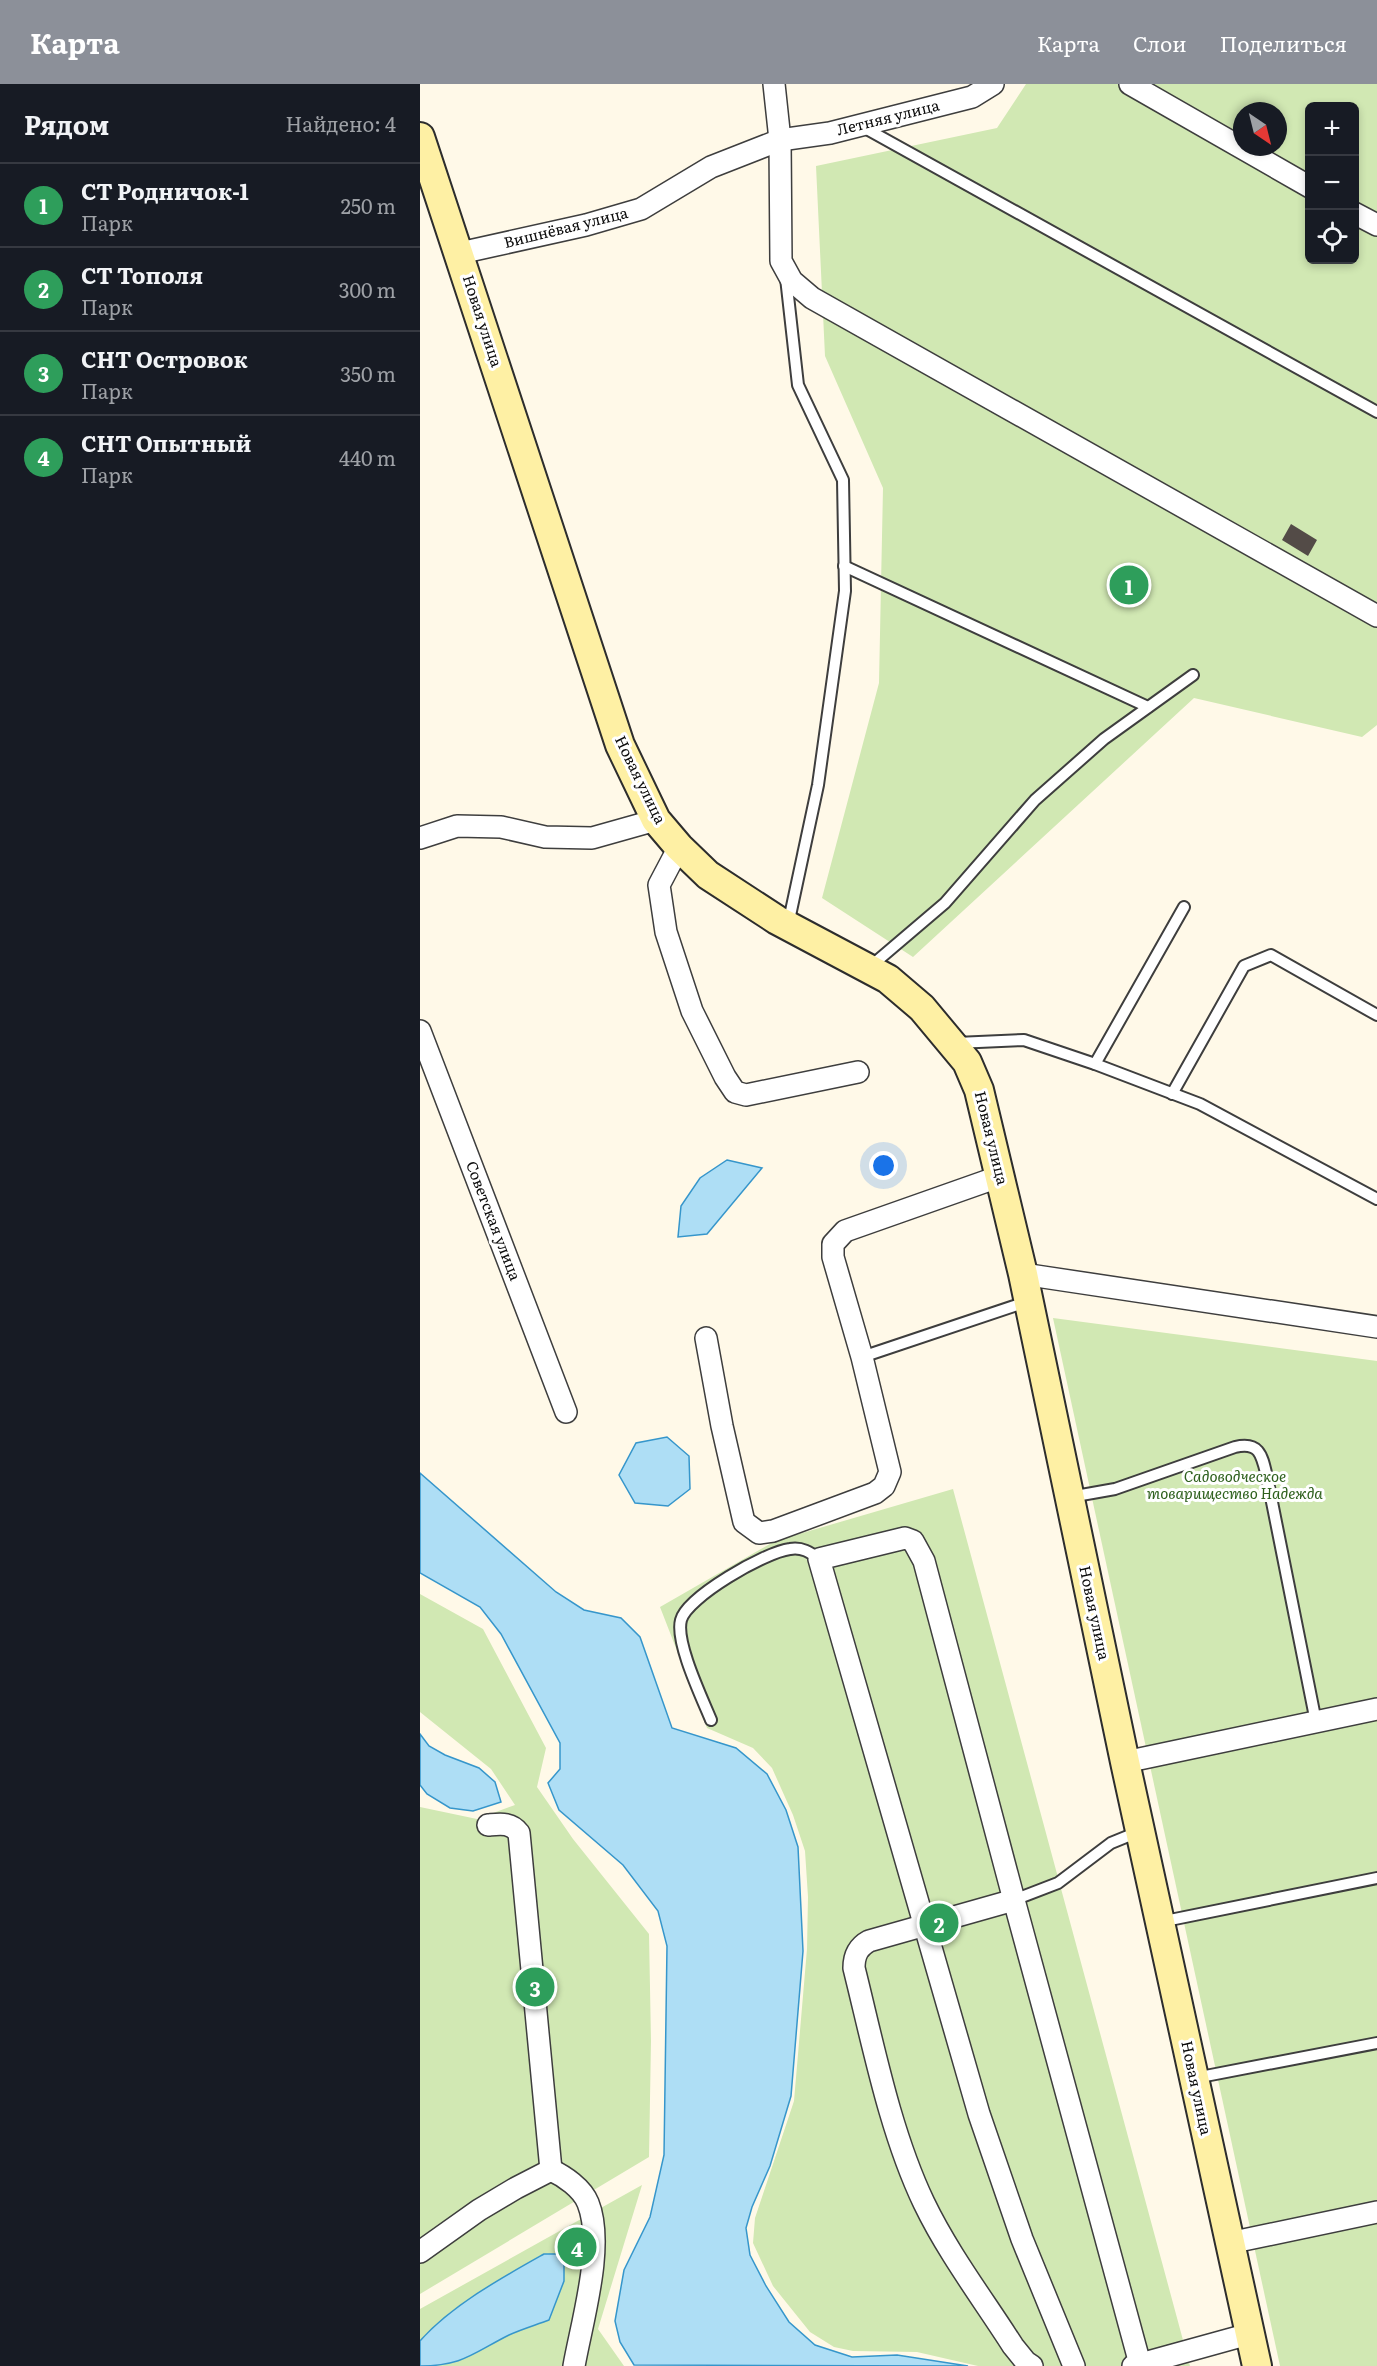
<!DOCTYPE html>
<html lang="ru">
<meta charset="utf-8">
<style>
:root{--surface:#171b24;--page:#242831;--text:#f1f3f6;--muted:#9ea1a6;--line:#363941;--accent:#8c9099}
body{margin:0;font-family:Literata,serif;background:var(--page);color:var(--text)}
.controls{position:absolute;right:18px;top:18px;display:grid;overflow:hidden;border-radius:9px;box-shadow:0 3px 9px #0003}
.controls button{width:54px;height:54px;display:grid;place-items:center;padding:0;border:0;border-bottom:2px solid var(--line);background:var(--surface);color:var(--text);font:30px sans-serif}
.compass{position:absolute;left:813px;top:18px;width:54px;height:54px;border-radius:50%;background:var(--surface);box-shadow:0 3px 9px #0003;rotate:145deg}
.you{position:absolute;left:464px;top:1082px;width:21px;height:21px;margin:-15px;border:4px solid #fff;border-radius:50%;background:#1a73e8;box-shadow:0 0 0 9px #1a73e833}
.badge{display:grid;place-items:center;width:39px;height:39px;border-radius:50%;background:var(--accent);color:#fff;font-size:20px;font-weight:700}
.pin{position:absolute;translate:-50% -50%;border:3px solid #fff;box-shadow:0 2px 6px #0006}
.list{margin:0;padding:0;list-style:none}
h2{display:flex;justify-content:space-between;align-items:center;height:78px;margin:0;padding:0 24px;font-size:26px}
h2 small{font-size:20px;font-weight:400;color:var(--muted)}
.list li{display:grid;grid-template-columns:39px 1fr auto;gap:18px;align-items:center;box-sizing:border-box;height:84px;padding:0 24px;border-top:2px solid var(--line)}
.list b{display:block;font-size:22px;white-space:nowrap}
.list p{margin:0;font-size:20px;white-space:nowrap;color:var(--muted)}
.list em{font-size:20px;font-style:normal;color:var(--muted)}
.icon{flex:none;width:33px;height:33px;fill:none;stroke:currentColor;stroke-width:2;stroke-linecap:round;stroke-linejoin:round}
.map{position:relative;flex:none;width:957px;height:2282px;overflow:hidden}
header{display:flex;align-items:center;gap:36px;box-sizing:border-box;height:84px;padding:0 30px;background:var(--accent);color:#fff}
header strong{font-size:28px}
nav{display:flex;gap:33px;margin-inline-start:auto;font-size:21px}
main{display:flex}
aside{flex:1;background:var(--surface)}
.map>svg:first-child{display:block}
.green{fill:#d1e8b3;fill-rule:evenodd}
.water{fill:#aedef5;stroke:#3696cb;stroke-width:1.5}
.building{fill:#534b47}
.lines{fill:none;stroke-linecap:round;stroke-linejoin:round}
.lane-casing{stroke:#3e3e3e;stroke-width:14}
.street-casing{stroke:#3e3e3e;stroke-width:24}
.secondary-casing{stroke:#2d2d2d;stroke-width:32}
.lane{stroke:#fff;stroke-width:10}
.street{stroke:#fff;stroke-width:21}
.secondary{stroke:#fef0a4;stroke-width:28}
.labels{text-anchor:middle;stroke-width:6;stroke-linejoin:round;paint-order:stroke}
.street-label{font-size:15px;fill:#0b0b0b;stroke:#fff}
.park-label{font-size:15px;font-style:italic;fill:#2e601d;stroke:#fff}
</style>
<header>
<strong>Карта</strong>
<nav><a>Карта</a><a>Слои</a><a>Поделиться</a></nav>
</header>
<main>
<aside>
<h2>Рядом<small>Найдено: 4</small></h2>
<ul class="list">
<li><span class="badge" style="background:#2e9e5b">1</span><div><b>СТ Родничок-1</b><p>Парк</p></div><em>250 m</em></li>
<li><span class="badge" style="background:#2e9e5b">2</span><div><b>СТ Тополя</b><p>Парк</p></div><em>300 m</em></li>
<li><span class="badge" style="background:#2e9e5b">3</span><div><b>СНТ Островок</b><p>Парк</p></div><em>350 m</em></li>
<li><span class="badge" style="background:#2e9e5b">4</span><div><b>СНТ Опытный</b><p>Парк</p></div><em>440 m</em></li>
</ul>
</aside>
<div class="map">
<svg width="957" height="2282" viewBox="0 0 957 2282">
<rect width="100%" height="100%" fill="#fff9e8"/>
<!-- green -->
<g class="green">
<path d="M606,0H957V641L942,653L774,614L493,873L402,814L459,599L463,404L405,272L396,82L577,44ZM890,22H934V176H890ZM822,27H858V63H822Z"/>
<path d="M633,1234L957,1277V2282H860Z"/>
<path d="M533,1405L770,2282H558L497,2268L433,2267L414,2263L390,2248L353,2202L333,2159L335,2134L374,2017L387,1865L388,1813L385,1767L373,1731L352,1684L333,1664L287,1644L240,1523L355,1457Z"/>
<path d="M0,1510L63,1545L126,1664L117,1703L153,1755L229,1850L231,1957L229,2073L0,2210V1723L57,1735L95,1721L71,1685L0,1628Z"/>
<path d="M222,2101L178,2245L204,2282H0V2225Z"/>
</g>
<!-- water -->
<g class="water">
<path d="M307,1076L342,1084L287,1150L258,1153L261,1122L280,1094Z"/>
<path d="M247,1353L269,1372L270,1405L248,1422L215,1419L199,1391L216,1359Z"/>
<path d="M0,1389L136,1508L164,1526L201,1534L220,1553L252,1644L316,1664L347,1690L366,1726L378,1763L383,1867L371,2012L350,2082L332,2123L326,2144L330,2171L346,2202L369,2238L395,2261L432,2273L477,2271L548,2282L214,2281L200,2258L195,2237L204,2186L230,2133L244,2071L247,1862L238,1827L203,1781L139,1726L128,1699L140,1685V1659L81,1550L60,1523L0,1489Z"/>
<path d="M0,1650L9,1662L25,1671L59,1684L75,1698L81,1718L53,1727L30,1724L7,1710L0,1701Z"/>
<path d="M124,2170H144V2197L129,2236C116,2241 102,2245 89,2251C53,2269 43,2282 0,2282V2257C32,2221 83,2193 124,2170Z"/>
</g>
<!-- building -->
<path class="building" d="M871,440L897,456L888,472L862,456Z"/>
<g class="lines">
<!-- lane casing -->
<g class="lane-casing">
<g id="lane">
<path d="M443,43L957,328"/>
<path d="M366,194L378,301L423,396L425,507L398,701L368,841"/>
<path d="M424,482L728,623"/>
<path d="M451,882L525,819L615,716L684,655L773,591"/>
<path d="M536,959L604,956L675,980L780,1020L957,1115"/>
<path d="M675,980L764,823"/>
<path d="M752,1010L824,882L851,871L957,931"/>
<path d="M442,1273L606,1218"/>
<path d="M650,1413L695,1405L815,1363C840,1357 842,1372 847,1393L896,1638"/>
<path d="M291,1636C282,1614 255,1558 261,1536C267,1513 345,1468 370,1465C382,1463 390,1468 399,1475"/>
<path d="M594,1816L638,1799L691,1759L718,1748"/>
<path d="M740,1838L957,1794"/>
<path d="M775,1994L957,1959"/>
</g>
</g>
<!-- street casing -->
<g class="street-casing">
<g id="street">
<path d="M354,0L360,56L361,177L372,197L392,214L957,532"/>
<path d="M710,0L890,103"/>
<path d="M934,129L957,141"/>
<path d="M40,169L166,141L221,125L291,83L360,56L410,49L552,13L573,0"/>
<path d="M0,754L37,742L81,743L125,753L172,754L236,736"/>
<path d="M259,763L239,801L246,848L272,927L305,993L315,1008L326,1011L438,988"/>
<path d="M0,947L146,1328"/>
<path d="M603,1190L957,1243"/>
<path d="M286,1254L302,1342L324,1438L339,1449L353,1447L455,1409L464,1402L470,1388L442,1273L413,1173V1160L425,1147L581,1092"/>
<path d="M705,1678L957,1625"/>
<path d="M68,1741C80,1740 91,1738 99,1749L131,2086"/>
<path d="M594,1816L449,1857C438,1863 434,1871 434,1884C453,1960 470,2048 504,2119C528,2169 563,2215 593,2262L606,2278L612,2282"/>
<path d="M809,2159L957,2128"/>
<path d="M0,2168L59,2126L96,2104L131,2086C144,2092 162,2104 168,2119C185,2161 162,2237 154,2282"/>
<path d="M654,2282L602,2155L559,2030L399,1475L485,1454L493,1457L504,1477L594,1816L720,2280"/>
<path d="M713,2282L829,2250"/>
</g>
</g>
<!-- secondary casing -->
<g class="secondary-casing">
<path id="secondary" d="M0,53L200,661L236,736L259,763L288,791L357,836L468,895L502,924L547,978L559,1006L603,1190L705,1678L837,2282"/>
</g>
<!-- lane -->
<use href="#lane" class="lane"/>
<!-- street -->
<use href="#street" class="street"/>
<!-- secondary -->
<use href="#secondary" class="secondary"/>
</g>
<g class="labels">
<!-- street labels -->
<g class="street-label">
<text transform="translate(468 34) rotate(-14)" y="5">Летняя улица</text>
<text transform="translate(146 144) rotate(-14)" y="5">Вишнёвая улица</text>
<text transform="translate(62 237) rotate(72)" y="5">Новая улица</text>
<text transform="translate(220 696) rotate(64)" y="5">Новая улица</text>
<text transform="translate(571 1054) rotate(76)" y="5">Новая улица</text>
<text transform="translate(73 1137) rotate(69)" y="5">Советская улица</text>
<text transform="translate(674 1529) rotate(78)" y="5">Новая улица</text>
<text transform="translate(776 2004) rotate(78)" y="5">Новая улица</text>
</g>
<!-- park labels -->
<g class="park-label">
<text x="815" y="1398">Садоводческое<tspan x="815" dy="17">товарищество Надежда</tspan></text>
</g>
</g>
</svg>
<div class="controls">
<button>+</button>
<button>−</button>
<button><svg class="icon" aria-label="locate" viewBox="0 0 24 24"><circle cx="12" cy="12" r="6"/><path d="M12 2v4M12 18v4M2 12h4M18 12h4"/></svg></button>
</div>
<svg class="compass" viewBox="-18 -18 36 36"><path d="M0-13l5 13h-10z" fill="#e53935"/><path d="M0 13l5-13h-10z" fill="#9ea1a6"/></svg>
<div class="you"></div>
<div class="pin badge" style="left:709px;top:501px;background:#2e9e5b">1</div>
<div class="pin badge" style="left:519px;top:1839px;background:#2e9e5b">2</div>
<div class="pin badge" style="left:115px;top:1903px;background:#2e9e5b">3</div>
<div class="pin badge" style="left:157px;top:2163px;background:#2e9e5b">4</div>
</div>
</main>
